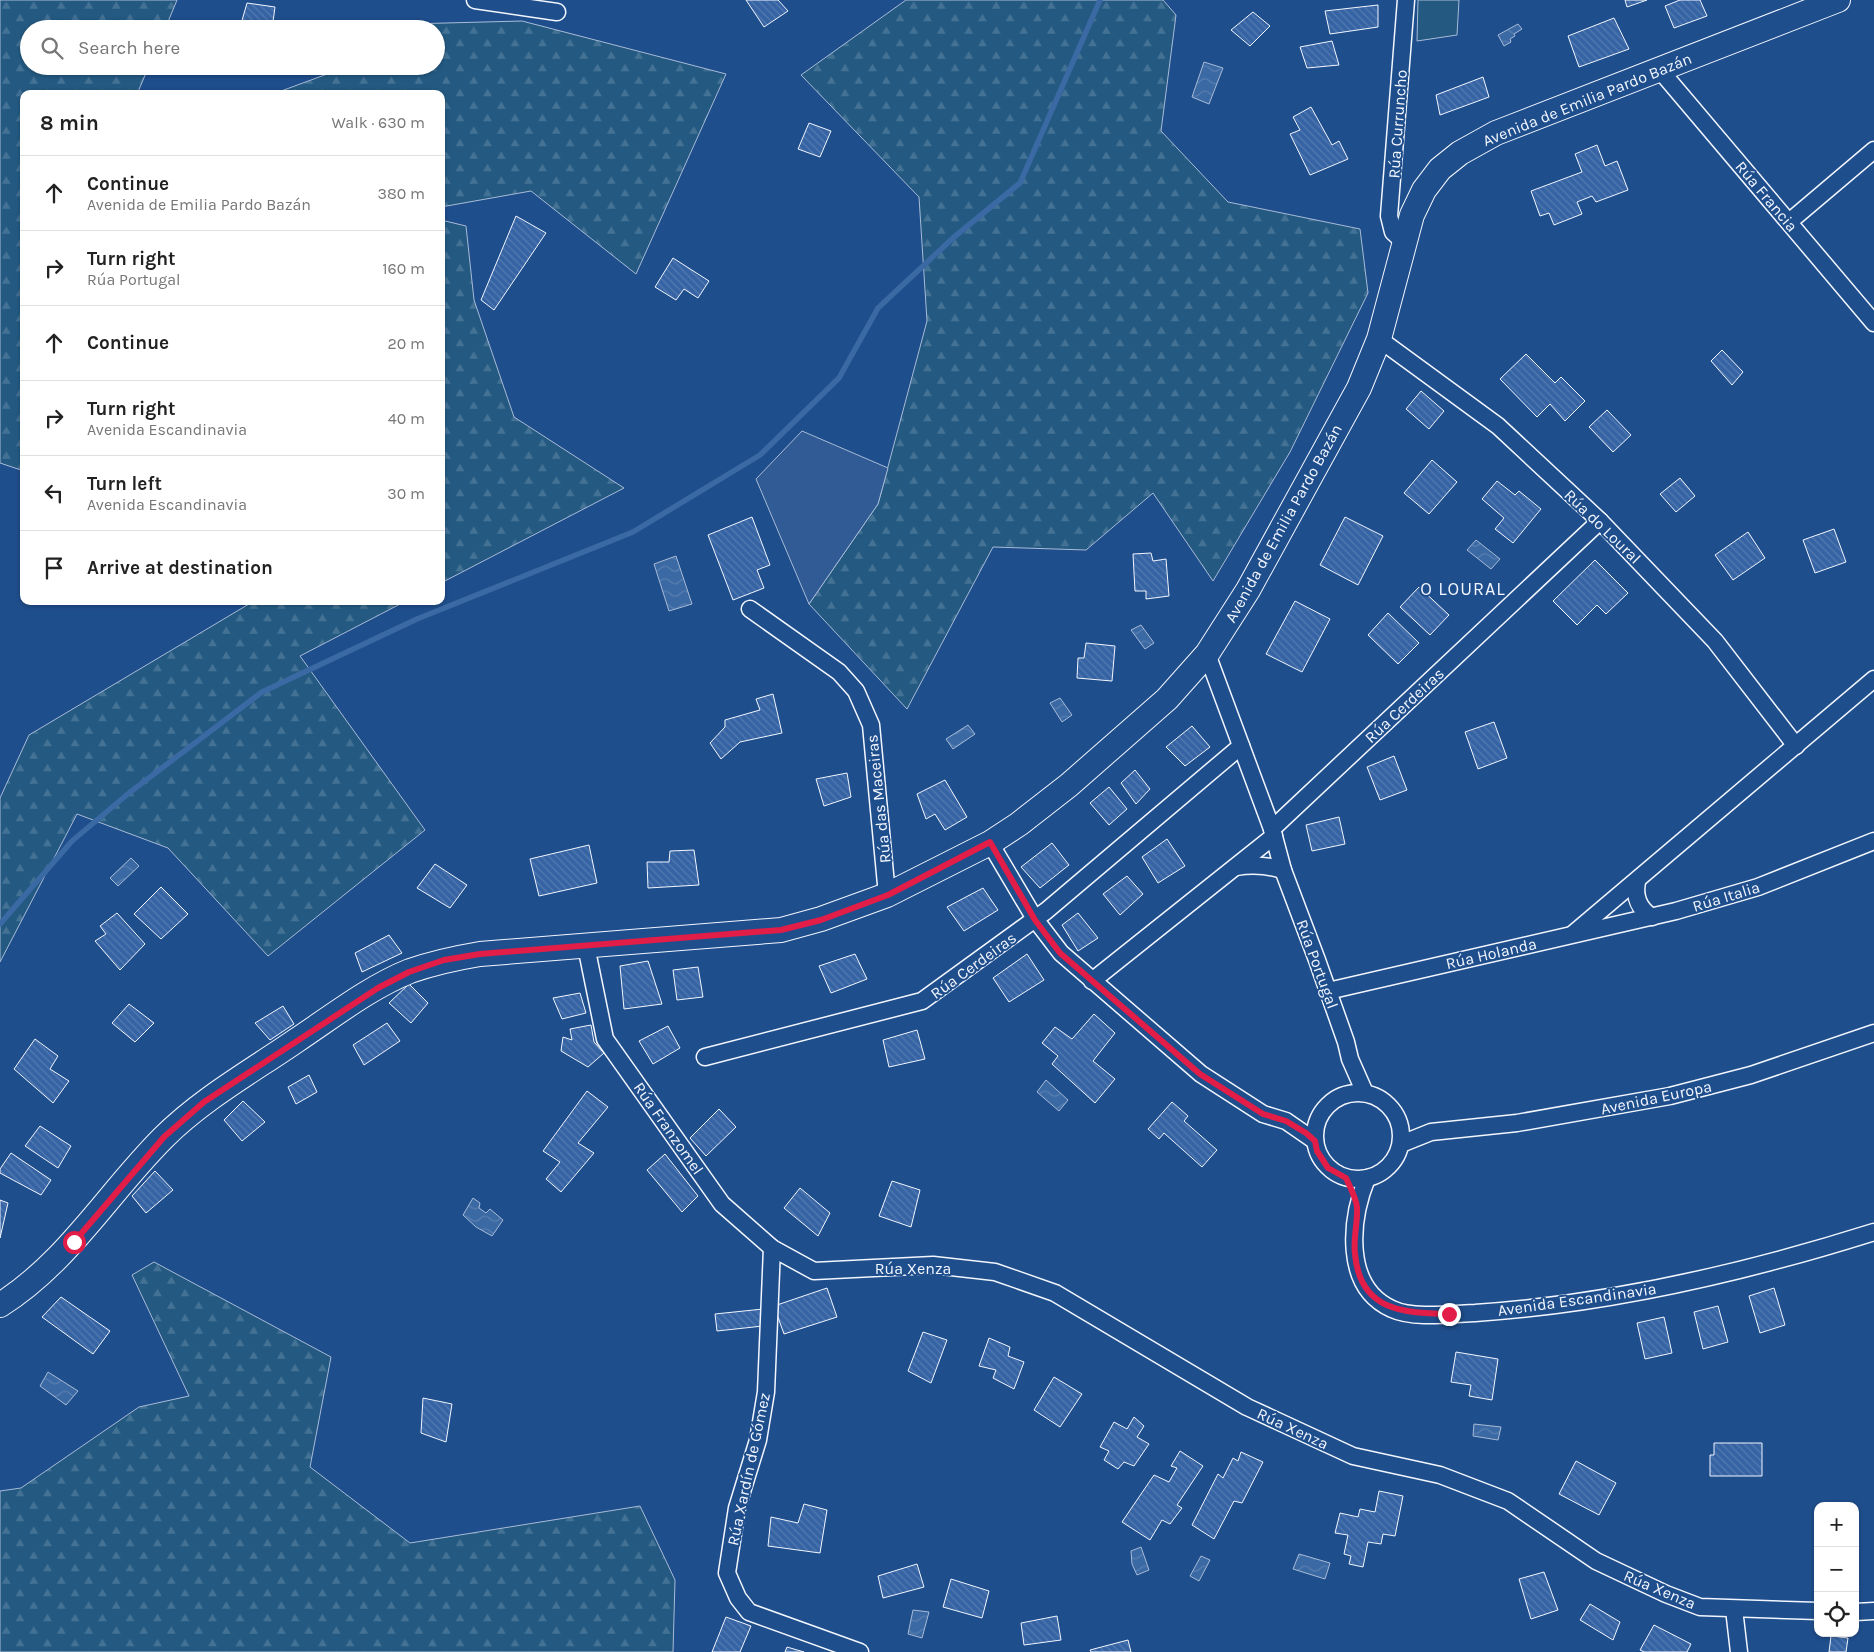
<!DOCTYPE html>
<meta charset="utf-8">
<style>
:root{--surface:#fff;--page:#f2f2f2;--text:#222;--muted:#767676;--line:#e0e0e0}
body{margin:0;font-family:Karla,sans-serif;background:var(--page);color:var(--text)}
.controls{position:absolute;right:15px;bottom:15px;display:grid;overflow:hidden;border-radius:10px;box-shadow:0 1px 4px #0004}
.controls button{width:45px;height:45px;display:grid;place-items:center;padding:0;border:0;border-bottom:1px solid var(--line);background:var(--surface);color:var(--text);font:25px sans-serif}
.stop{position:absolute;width:15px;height:15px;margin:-11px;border:4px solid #e11d48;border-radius:50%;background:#fff}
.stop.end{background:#e11d48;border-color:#fff;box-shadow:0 1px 5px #0008}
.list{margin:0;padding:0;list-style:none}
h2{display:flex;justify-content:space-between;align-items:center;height:65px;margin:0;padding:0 20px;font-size:21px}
h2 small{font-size:16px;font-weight:400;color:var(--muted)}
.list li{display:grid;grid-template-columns:32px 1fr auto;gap:15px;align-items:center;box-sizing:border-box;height:75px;padding:0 20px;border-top:1px solid var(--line)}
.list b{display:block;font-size:19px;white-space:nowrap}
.list p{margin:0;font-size:16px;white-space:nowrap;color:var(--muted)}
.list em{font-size:16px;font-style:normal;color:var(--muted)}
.icon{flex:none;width:28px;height:28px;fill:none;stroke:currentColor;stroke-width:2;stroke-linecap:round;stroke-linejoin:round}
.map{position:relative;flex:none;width:1874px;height:1652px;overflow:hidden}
.search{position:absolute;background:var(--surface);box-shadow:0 1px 4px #0004;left:20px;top:20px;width:425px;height:55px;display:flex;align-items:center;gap:12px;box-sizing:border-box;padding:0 18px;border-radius:28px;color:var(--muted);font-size:19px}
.panel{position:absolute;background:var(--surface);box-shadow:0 1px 4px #0004;left:20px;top:90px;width:425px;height:515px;border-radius:10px}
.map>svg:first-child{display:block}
.forest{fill:url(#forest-firs);stroke:#a8bbd7}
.pitch{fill:#245a82;stroke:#a8bbd7}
.parking{fill:#305b95;stroke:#a8bbd7}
.water{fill:url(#water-waves);stroke:#a8bbd7}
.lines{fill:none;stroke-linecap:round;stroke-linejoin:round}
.stream{stroke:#3b69a3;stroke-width:5.5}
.building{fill:url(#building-back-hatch);stroke:#f2f6ff}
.street-casing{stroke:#f2f6ff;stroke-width:19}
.secondary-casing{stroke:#f2f6ff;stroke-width:26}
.street{stroke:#1f4e8c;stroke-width:16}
.secondary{stroke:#1f4e8c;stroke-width:24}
.route{stroke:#e11d48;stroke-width:6}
.labels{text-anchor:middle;stroke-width:4;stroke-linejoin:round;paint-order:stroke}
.street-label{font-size:16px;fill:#f2f6ff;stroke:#1f4e8c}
.neighbourhood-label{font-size:18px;letter-spacing:1px;fill:#f2f6ff;stroke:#1f4e8c}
</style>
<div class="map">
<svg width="1874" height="1652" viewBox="0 0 1874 1652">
<defs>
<pattern id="forest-firs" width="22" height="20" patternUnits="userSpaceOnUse" patternTransform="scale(1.25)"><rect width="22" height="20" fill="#245a82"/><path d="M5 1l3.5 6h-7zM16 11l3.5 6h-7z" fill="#447295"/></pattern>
<pattern id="water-waves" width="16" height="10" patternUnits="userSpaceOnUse" patternTransform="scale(1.25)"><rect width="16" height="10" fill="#3b69a3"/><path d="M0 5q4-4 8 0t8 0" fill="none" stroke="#587fb1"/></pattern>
<pattern id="building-back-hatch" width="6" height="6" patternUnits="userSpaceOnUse" patternTransform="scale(1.25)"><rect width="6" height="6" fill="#3563a3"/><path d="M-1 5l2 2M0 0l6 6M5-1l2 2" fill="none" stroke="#537ab1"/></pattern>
</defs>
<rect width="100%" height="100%" fill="#1f4e8c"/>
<!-- forest -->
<g class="forest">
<path d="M0,0H177L165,29H29V66H149L137,94H24V471L0,463Z"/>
<path d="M906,0H1163L1176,15L1161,131L1228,202L1360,229L1368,293L1290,452L1213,581L1153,493L1086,550L993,547L907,709L809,604L878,504L927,321L919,197L801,75Z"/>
<path d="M522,21L726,74L636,274L531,191L441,207V94H273L349,66H436V29H403L407,24Z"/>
<path d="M441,220L466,226L474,300L514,417L624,488L441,583Z"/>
<path d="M254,601H406L300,656L425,830L268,956L168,848L77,814L0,962V798L29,735Z"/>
<path d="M154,1262L331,1357L310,1467L410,1543L640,1506L675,1580L673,1652H0V1491L21,1488L139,1407L189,1396L132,1275Z"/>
</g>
<!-- pitch -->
<path class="pitch" d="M1418,0H1459L1457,35L1417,41Z"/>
<!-- parking -->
<path class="parking" d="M802,431L888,468L878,504L809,604L756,479Z"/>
<!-- water -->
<g class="water">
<path d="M1518,24L1522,29L1514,34L1515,36L1510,39L1511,42L1504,46L1498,35Z"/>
<path d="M1204,62L1223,68L1209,104L1192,97Z"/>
<path d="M1476,540L1500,559L1491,569L1467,550Z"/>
<path d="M676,556L692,604L669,611L654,564Z"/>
<path d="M1141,625L1154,643L1145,649L1131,630Z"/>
<path d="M1060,698L1072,715L1062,722L1050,703Z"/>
<path d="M968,725L975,734L953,749L946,739Z"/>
<path d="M131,858L139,866L118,886L110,878Z"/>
<path d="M1046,1080L1068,1100L1059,1111L1037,1092Z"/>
<path d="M473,1198L480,1203L479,1208L486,1213L490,1209L503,1220L492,1236L476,1227L463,1215Z"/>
<path d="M48,1372L78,1391L66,1405L40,1386Z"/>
<path d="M1474,1424L1501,1427L1498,1440L1473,1436Z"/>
<path d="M1141,1547L1149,1570L1137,1575L1132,1564L1131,1551Z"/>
<path d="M1299,1554L1330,1563L1325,1579L1293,1569Z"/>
<path d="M1201,1556L1210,1560L1199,1581L1190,1576Z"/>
<path d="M913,1610L929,1612L922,1638L908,1634Z"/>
</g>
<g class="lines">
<!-- stream -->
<path class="stream" d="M0,924L72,841L129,793L262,692L417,619L633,532L760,455L839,378L878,308L953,238L1020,183L1100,0"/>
</g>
<!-- building -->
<g class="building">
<path d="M746,0H778L788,11L764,27Z"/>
<path d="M1625,0H1647L1627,7Z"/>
<path d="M1680,0H1700L1707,16L1674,28L1665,6Z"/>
<path d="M247,3L275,7L272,29L241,24Z"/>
<path d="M1378,5V27L1330,34L1325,11Z"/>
<path d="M1253,12L1270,26L1250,46L1231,30Z"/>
<path d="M1614,18L1629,49L1579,67L1568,36Z"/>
<path d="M1332,41L1339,65L1307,68L1300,47Z"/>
<path d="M1483,77L1489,97L1440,115L1436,95Z"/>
<path d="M1311,107L1332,145L1339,141L1348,159L1310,175L1290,134L1300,130L1293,117Z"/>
<path d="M809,123L831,131L820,157L798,149Z"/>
<path d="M1597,145L1605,166L1617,161L1628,190L1596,202L1592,196L1577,202L1582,214L1554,225L1549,213L1540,216L1531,191L1582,172L1575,154Z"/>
<path d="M516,216L546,233L494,310L481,300Z"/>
<path d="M673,258L709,281L698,298L684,289L676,300L655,287Z"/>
<path d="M1722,350L1743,372L1732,385L1711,361Z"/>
<path d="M1526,354L1555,383L1561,377L1585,401L1565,421L1550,404L1537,417L1500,379Z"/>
<path d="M1421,391L1444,411L1429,429L1406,409Z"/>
<path d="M1607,410L1631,435L1613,452L1589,427Z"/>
<path d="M1432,460L1457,482L1429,514L1404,493Z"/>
<path d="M1680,478L1695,496L1676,512L1660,494Z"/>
<path d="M1497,481L1515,495L1519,491L1541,509L1513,543L1495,529L1504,518L1482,499Z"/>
<path d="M752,517L770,565L757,570L764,588L733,600L708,535Z"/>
<path d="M1345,517L1383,536L1358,585L1320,565Z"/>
<path d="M1834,529L1846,562L1815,573L1803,540Z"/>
<path d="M1748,532L1765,558L1733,580L1715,555Z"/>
<path d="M1151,553L1153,561L1166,559L1169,596L1146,599V591H1135L1133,554Z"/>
<path d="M1595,560L1628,593L1606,614L1597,605L1577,625L1553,601Z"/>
<path d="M1419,587L1449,615L1430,635L1400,607Z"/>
<path d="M1295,601L1330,619L1302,672L1266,654Z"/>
<path d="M1388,613L1419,643L1398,664L1368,635Z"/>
<path d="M1086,643L1115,646L1112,681L1077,678L1078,658H1084Z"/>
<path d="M773,694L782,733L740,742L721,759L710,743L725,727V720L760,710L756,699Z"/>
<path d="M1494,722L1507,758L1478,769L1465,732Z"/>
<path d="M1192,726L1210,747L1185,766L1166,747Z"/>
<path d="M1394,756L1407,790L1380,800L1367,767Z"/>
<path d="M1135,770L1150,789L1136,804L1121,783Z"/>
<path d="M847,773L851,797L824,806L816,779Z"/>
<path d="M945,780L967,817L945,830L935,814L926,819L917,794Z"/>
<path d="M1109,787L1127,809L1109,825L1090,803Z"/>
<path d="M1339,817L1345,844L1312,851L1306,825Z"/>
<path d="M1167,839L1185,866L1158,883L1142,857Z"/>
<path d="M1052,843L1069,865L1040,888L1021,867Z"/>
<path d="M589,845L597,883L539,896L530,859Z"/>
<path d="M694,850L699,885L648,888L647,862H669L670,851Z"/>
<path d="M435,864L467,885L450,908L417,888Z"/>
<path d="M1127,876L1143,894L1120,915L1103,894Z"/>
<path d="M161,887L188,914L161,939L134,914Z"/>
<path d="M983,888L998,910L964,931L947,907Z"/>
<path d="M117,913L145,944L120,970L95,941L106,934L100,926Z"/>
<path d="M1078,913L1098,938L1078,951L1062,925Z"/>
<path d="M389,935L402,953L362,972L355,953Z"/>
<path d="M855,954L867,979L831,993L819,966Z"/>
<path d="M1027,954L1044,980L1009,1002L993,978Z"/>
<path d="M648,961L662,1004L624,1009L620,966Z"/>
<path d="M698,967L703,997L677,1000L673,970Z"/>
<path d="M409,984L428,1003L411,1023L389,1003Z"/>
<path d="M580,993L586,1013L562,1019L553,998Z"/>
<path d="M129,1004L154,1023L135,1042L112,1023Z"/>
<path d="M283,1006L294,1024L270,1040L255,1023Z"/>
<path d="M1094,1014L1115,1033L1093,1061L1115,1079L1095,1103L1052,1064L1058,1056L1042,1043L1055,1027L1072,1039Z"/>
<path d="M387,1023L400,1041L364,1065L353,1045Z"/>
<path d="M591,1025L594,1042L604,1053L588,1067L561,1051L563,1037L572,1040L570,1029Z"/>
<path d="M668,1026L680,1048L653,1064L639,1041Z"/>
<path d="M917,1030L925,1059L889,1067L883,1040Z"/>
<path d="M35,1039L58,1056L50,1069L69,1081L53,1103L14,1069Z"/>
<path d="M309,1075L317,1092L296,1104L288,1087Z"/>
<path d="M587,1091L608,1107L578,1143L594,1153L561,1192L546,1179L560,1162L543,1151Z"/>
<path d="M243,1101L265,1122L242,1141L224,1120Z"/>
<path d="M1172,1102L1188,1116L1184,1121L1217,1150L1202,1167L1164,1133L1159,1139L1148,1129Z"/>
<path d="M719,1109L736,1127L706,1156L690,1138Z"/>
<path d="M40,1126L71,1146L58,1168L25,1146Z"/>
<path d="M11,1153L51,1180L41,1195L0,1173V1169Z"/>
<path d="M665,1154L698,1196L682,1212L647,1170Z"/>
<path d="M155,1171L173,1190L146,1213L132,1196Z"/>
<path d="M892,1181L920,1190L911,1227L879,1216Z"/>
<path d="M800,1188L830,1213L818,1236L784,1208Z"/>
<path d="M0,1200L8,1203L0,1238Z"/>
<path d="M827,1288L837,1317L784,1334L774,1306Z"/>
<path d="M1774,1288L1785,1325L1760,1333L1749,1296Z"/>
<path d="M61,1297L110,1331L93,1354L42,1317Z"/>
<path d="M1718,1306L1728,1342L1703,1349L1694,1312Z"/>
<path d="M763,1309V1326L717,1331L715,1314Z"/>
<path d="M1664,1317L1672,1353L1645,1359L1637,1323Z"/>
<path d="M923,1332L947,1340L931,1383L908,1371Z"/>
<path d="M989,1338L1010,1347L1008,1356L1024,1362L1014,1389L993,1378L996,1370L979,1366Z"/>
<path d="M1456,1352L1498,1359L1492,1400L1469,1396L1471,1385L1451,1382Z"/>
<path d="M1054,1377L1082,1394L1060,1427L1034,1410Z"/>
<path d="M423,1398L452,1404L446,1442L421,1433Z"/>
<path d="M1134,1417L1144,1426L1137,1437L1149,1444L1134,1466L1124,1462L1118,1469L1104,1460L1109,1451L1100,1447L1114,1422L1127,1429Z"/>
<path d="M1714,1443H1762V1476H1710V1455H1714Z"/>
<path d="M1180,1451L1203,1466L1177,1505L1182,1508L1170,1524L1162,1520L1150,1540L1122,1522L1154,1475L1169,1482L1177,1468L1171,1466Z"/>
<path d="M1241,1452L1263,1462L1242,1503L1234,1501L1214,1539L1192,1525L1218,1474L1223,1478L1233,1458L1238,1461Z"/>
<path d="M1576,1461L1616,1483L1599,1515L1559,1494Z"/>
<path d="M1379,1491L1403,1496L1395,1536L1383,1534L1381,1544L1368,1542L1363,1567L1349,1564L1351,1556L1344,1554L1348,1535L1335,1533L1340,1513L1358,1517L1360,1509L1375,1512Z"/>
<path d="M804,1504L827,1510L820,1553L768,1546L771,1517L798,1523Z"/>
<path d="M917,1564L924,1587L883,1598L878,1576Z"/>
<path d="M1544,1572L1558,1610L1531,1619L1519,1579Z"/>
<path d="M951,1579L989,1591L982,1618L943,1607Z"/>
<path d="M1590,1604L1620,1622L1613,1640L1580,1620Z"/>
<path d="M1057,1616L1061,1640L1024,1645L1021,1623Z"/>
<path d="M726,1617L751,1626L740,1652H712Z"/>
<path d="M1654,1625L1691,1644L1687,1652H1644L1640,1650Z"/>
<path d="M1831,1636L1848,1638L1846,1652H1829Z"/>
<path d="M1128,1640L1131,1652H1091L1090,1650Z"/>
<path d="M787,1647L804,1652H785Z"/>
</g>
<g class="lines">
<!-- street casing -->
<g class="street-casing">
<g id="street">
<path d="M475,0L557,12"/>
<path d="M1659,69L1874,323"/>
<path d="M1789,222L1874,150"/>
<path d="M1405,243L1393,232L1389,216L1406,0"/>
<path d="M1379,339L1498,426L1600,521L1715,641L1796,746"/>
<path d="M750,609L839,672L856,691L871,725L887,895"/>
<path d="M1207,654L1272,829L1600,521"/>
<path d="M1272,829L1283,870L1317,960L1346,1042L1350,1059L1365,1093"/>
<path d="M990,843L1035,919L1061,953L1201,1074L1263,1114L1286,1121L1315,1141"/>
<path d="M1236,867C1253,864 1267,865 1283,870"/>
<path d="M1637,882C1634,897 1639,909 1652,917"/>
<path d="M1574,933L1874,679"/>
<path d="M586,946L605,1039L722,1204L772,1248L814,1271L933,1265L995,1272L1055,1293L1247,1407L1353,1456L1440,1475L1508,1501L1596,1561L1666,1594L1700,1607L1818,1611"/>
<path d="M1092,981L1274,836"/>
<path d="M1328,991L1676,911L1758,887L1874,841"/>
<path d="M705,1057L922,1001L1046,911L1241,746"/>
<circle cx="1358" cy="1136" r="43"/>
<path d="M1401,1144L1431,1132L1517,1123L1670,1096L1751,1075L1874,1033"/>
<path d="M1367,1178C1350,1220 1343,1287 1392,1309C1413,1319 1451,1314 1475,1313C1611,1304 1744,1273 1874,1232"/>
<path d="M772,1248L766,1392L758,1440L737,1508L727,1573L738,1598L749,1612L860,1652"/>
<path d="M1734,1609L1739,1652"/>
<path d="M1855,1612L1874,1611"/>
</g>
</g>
<!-- secondary casing -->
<g class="secondary-casing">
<path id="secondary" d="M0,1305C67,1263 108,1193 163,1138C202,1099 252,1071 297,1040C333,1016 370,987 410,971C433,963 456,958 480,954L781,930L821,919L887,895L990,843L1019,824L1069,785L1167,699L1207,654L1248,590L1359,388L1379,339L1412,215L1424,190L1440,169L1460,153L1496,133L1838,0"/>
</g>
<!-- street -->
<use href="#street" class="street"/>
<!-- secondary -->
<use href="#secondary" class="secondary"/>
</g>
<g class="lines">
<!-- route -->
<path class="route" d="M74,1242L164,1137L204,1102L378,988L409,972L444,960L480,954L781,930L821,920L888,895L990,842L1035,920L1060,953L1200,1074L1263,1114L1286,1121L1306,1133L1315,1141L1317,1151L1328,1168L1346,1178C1350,1187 1356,1198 1357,1207C1358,1222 1353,1238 1355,1254C1360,1311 1403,1313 1449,1314"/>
</g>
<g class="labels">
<!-- street labels -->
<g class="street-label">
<text transform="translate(1587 99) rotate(-22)" y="6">Avenida de Emilia Pardo Bazán</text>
<text transform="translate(1397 124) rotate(-86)" y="6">Rúa Curruncho</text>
<text transform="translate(1767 196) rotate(50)" y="6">Rúa Francia</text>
<text transform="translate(1283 523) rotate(-61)" y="6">Avenida de Emilia Pardo Bazán</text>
<text transform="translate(1603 526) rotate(44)" y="6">Rúa do Loural</text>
<text transform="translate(1404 705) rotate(-43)" y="6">Rúa Cerdeiras</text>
<text transform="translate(878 799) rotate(-96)" y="6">Rúa das Maceiras</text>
<text transform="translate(1726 896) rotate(-17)" y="6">Rúa Italia</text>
<text transform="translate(1491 953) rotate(-13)" y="6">Rúa Holanda</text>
<text transform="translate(1318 964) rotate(70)" y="6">Rúa Portugal</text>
<text transform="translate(973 965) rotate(-36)" y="6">Rúa Cerdeiras</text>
<text transform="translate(1656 1097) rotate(-12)" y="6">Avenida Europa</text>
<text transform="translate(669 1128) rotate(55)" y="6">Rúa Franzomel</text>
<text x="913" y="1274">Rúa Xenza</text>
<text transform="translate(1577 1299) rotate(-8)" y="6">Avenida Escandinavia</text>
<text transform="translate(1293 1428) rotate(25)" y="6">Rúa Xenza</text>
<text transform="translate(748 1469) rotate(-78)" y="6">Rúa Xardín de Gómez</text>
<text transform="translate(1660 1589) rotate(23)" y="6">Rúa Xenza</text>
</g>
<!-- neighbourhood labels -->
<g class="neighbourhood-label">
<text x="1463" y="595">O LOURAL</text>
</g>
</g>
</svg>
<div class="controls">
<button>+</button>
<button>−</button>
<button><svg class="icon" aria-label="locate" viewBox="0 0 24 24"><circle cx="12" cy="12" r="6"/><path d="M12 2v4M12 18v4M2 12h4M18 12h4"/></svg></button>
</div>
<div class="stop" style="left:74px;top:1242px"></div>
<div class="stop end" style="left:1449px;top:1314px"></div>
<div class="search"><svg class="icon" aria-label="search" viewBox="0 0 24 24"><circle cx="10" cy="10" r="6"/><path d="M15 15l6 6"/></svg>Search here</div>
<section class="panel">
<h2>8 min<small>Walk · 630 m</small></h2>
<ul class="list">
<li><svg class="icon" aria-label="ahead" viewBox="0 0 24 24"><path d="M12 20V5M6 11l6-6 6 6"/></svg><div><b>Continue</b><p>Avenida de Emilia Pardo Bazán</p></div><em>380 m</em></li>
<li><svg class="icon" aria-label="right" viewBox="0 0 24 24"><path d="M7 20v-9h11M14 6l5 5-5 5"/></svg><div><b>Turn right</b><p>Rúa Portugal</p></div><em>160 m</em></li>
<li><svg class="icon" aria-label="ahead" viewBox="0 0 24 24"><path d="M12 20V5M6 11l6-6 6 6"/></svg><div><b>Continue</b></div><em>20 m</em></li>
<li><svg class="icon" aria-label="right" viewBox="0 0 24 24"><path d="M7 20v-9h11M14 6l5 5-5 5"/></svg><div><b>Turn right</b><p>Avenida Escandinavia</p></div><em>40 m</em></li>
<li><svg class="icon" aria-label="left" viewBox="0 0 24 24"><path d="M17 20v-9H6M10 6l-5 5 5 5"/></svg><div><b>Turn left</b><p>Avenida Escandinavia</p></div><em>30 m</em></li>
<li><svg class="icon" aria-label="arrive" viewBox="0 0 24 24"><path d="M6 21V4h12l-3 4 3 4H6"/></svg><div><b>Arrive at destination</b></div></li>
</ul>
</section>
</div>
